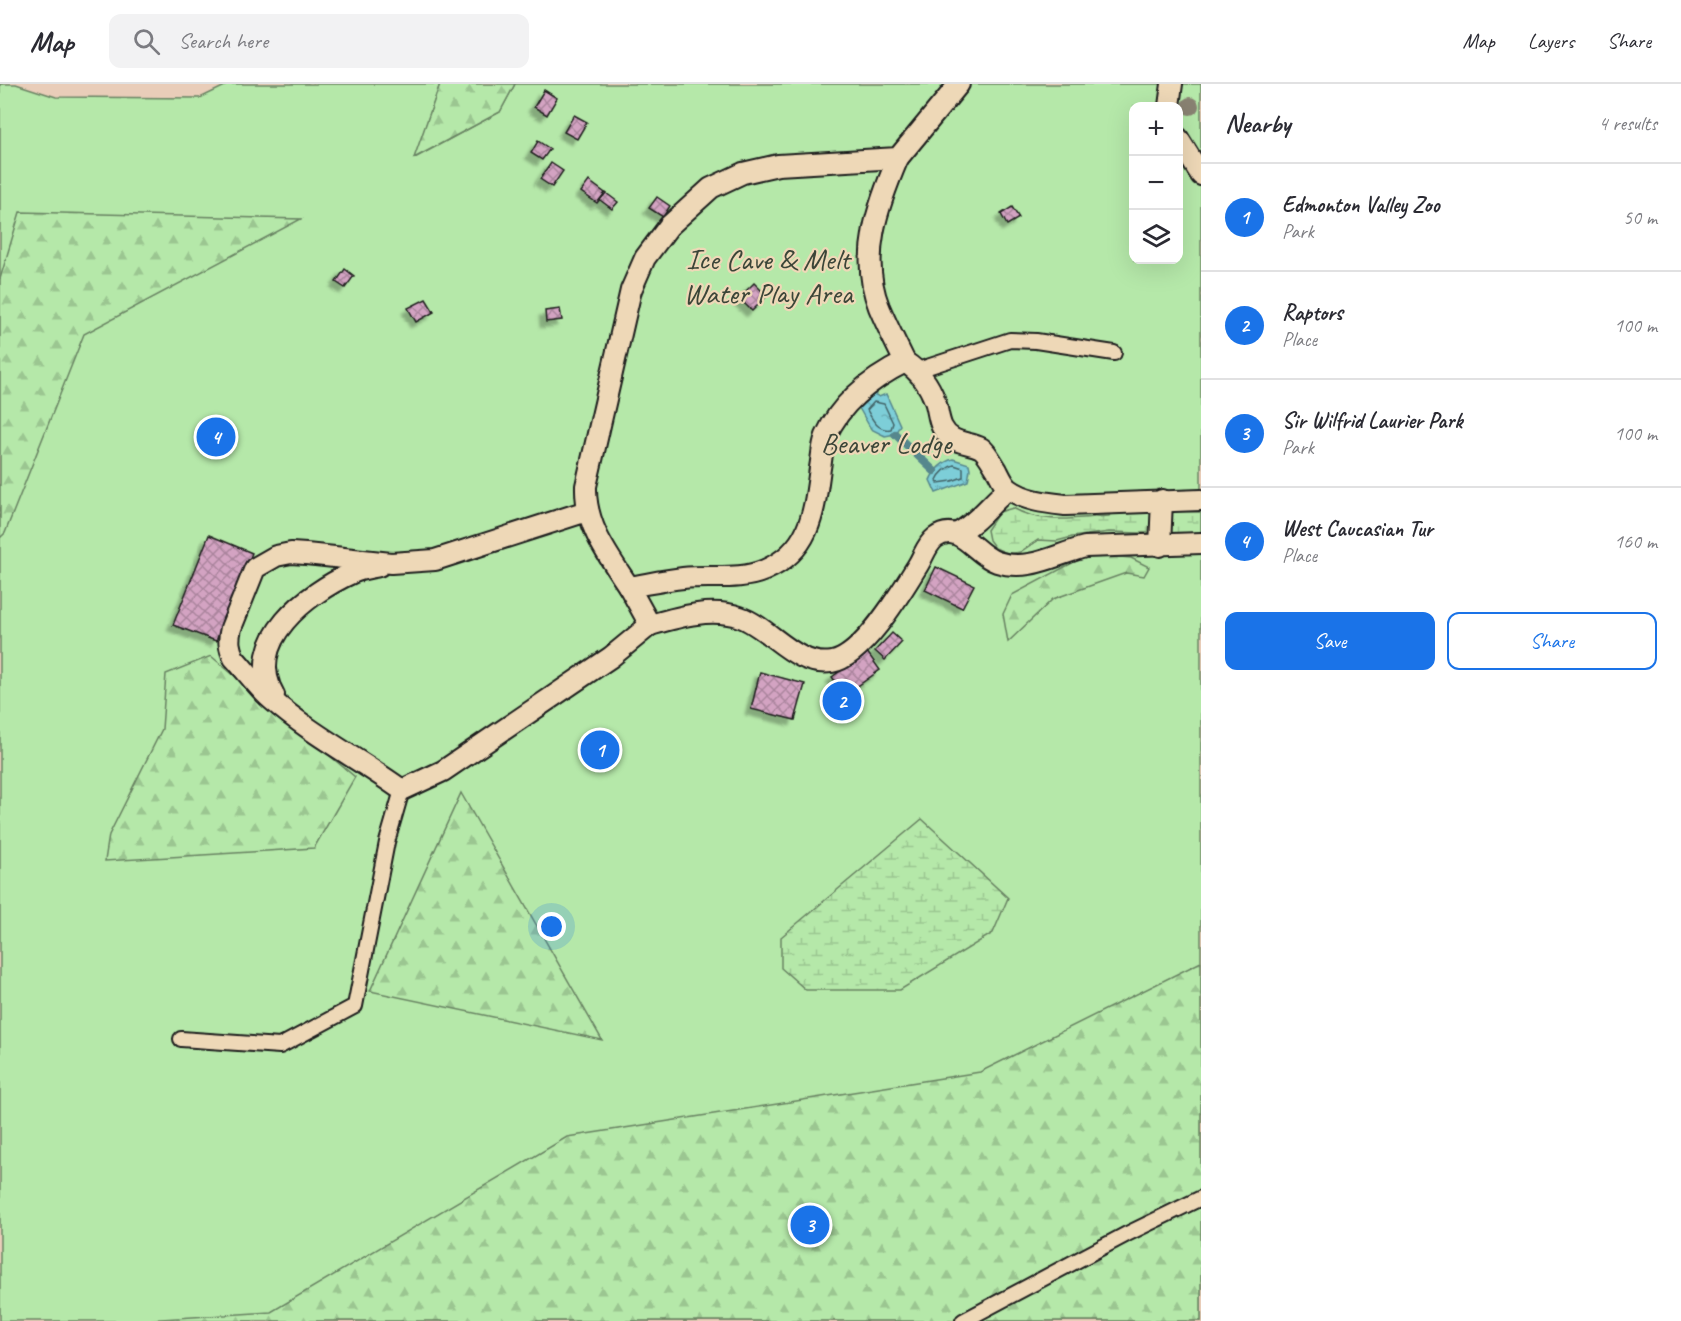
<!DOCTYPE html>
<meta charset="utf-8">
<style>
:root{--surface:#fff;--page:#f2f2f3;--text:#2b2b33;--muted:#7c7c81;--line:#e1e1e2;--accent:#1a73e8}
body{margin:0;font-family:Caveat,sans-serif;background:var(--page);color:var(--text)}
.controls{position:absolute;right:18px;top:18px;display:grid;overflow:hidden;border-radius:12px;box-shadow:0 6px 24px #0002}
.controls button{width:54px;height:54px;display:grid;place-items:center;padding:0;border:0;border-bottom:2px solid var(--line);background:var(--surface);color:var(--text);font:30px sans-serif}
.you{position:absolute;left:552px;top:843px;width:21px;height:21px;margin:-15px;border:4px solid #fff;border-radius:50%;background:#1a73e8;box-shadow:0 0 0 9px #1a73e833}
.badge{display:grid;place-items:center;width:39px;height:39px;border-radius:50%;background:var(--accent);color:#fff;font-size:20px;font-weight:700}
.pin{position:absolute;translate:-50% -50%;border:3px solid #fff;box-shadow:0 2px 6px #0006}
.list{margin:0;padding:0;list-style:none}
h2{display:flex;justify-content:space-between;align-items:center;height:78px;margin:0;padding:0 24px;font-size:26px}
h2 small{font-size:20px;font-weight:400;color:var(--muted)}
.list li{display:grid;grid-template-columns:39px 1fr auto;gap:18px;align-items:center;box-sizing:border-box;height:108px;padding:0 24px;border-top:2px solid var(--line)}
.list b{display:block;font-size:22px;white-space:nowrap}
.list p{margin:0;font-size:20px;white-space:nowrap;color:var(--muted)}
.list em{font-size:20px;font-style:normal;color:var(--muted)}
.actions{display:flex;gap:12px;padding:18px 24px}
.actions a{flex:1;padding:14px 0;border:2px solid var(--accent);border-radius:12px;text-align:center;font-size:21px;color:var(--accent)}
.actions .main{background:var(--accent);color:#fff}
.icon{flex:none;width:33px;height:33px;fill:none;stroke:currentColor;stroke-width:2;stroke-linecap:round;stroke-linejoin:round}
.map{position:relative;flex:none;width:1201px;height:1237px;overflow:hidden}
header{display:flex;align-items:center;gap:36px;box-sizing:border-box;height:84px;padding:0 30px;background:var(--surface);border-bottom:2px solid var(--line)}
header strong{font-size:28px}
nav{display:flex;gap:33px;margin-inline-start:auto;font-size:21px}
.search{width:420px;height:54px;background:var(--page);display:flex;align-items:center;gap:15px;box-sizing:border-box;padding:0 21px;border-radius:12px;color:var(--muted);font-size:22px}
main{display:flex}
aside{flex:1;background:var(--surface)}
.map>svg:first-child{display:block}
.green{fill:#b5e8a9;stroke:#688262;stroke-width:1.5;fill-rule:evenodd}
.forest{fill:url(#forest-firs);stroke:#688262;stroke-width:1.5}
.wetland{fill:url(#wetland-marsh);stroke:#688262;stroke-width:1.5}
.water{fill:url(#water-ripples);stroke:#56878d;stroke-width:1.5}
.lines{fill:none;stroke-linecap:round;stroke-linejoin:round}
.shore{stroke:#436367;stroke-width:1.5}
.stream{stroke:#56878d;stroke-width:8}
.building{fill:url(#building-cross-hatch);stroke:#1c1c1c;stroke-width:1.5;filter:url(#shadow)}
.service-casing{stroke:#1c1c1c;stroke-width:18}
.pedestrian-casing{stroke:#1c1c1c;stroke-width:24}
.service{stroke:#eed8b7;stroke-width:14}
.pedestrian{stroke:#eed8b7;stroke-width:20}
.tree{fill:#898272}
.labels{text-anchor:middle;stroke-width:4.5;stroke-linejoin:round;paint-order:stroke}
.park-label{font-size:30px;fill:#3b4538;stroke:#eed8b7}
</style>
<header>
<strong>Map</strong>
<div class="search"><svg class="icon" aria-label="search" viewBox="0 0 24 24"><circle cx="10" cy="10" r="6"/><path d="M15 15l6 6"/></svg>Search here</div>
<nav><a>Map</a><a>Layers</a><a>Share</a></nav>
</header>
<main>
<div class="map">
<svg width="1201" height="1237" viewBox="0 0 1201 1237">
<defs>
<pattern id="forest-firs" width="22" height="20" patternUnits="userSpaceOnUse" patternTransform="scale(1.5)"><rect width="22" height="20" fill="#b5e8a9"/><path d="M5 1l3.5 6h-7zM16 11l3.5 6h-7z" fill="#9bc691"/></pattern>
<pattern id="wetland-marsh" width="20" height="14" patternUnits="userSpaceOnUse" patternTransform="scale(1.5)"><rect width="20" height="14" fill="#b5e8a9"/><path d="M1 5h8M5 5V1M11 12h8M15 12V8" fill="none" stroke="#9bc691"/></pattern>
<pattern id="water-ripples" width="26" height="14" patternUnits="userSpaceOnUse" patternTransform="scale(1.5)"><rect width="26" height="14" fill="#7dced8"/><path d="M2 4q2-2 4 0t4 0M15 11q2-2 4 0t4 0" fill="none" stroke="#6bb0b9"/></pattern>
<pattern id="building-cross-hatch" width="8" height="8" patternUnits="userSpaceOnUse" patternTransform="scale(1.5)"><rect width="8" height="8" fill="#d3a3c2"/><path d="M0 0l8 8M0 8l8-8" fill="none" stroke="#aa849d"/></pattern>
<filter id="shadow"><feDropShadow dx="-5.5" dy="5.5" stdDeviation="1.5" flood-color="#0004"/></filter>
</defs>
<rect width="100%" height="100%" fill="#e9cdb9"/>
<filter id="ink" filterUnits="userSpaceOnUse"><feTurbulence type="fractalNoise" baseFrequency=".0167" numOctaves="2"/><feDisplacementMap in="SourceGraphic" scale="12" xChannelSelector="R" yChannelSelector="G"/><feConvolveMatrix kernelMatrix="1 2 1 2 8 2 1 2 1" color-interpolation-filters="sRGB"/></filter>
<g filter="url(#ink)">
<!-- green -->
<path class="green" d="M0,0H16L56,13L200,14L229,0H440L415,74L500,28L515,0H1201V1237H0ZM1134,22H1178V176H1134Z"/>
<!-- forest -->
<g class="forest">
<path d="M440,0H515L500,28L414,74Z"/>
<path d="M20,128L301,135L84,250L5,449L0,454V195Z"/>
<path d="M1089,470L1131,474L1149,483L1144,492L1126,489L1053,515L1008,558L1003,530L1012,511Z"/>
<path d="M211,572L355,693L314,764L105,777L109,751L162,645L166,590Z"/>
<path d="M461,709L602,956L370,907Z"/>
<path d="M1201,878V1237H130L271,1228L567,1053L980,988Z"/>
</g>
<!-- wetland -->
<g class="wetland">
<path d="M1013,424C1042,441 1077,434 1109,432L1112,425L1201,428V451L1109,448L1072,453L1057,457L1038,456L1020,468L1009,470L995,464L989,456L987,446L999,428Z"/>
<path d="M922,735L1008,814L993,849L900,906H806L781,884V853Z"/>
</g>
<!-- water -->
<g class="water">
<path d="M874,310L879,313L886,310L900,341L895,350L885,352L871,345L859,324Z"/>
<path d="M953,375L969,380L970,385L968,397L936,409L930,396C935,385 942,378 953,375Z"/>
</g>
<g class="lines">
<!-- shore -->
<g class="shore">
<path d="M874,318L884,320L893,339L891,345C878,348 872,335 867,326Z"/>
<path d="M954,381L963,384V393L952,397L938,399L937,396C940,389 947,383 954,381Z"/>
</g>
<!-- stream -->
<path class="stream" d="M895,350L934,387"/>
</g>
<!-- building -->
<g class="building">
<path d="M544,6L557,14L547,31L534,23Z"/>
<path d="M574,31L587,38L577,55L564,48Z"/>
<path d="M538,57L550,65L542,76L531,69Z"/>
<path d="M551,79L563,87L552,103L540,95Z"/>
<path d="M589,97L605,109L597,119L581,108Z"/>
<path d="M606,109L618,118L612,125L600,116Z"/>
<path d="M657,113L670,122L663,133L649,124Z"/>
<path d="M1012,123L1019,134L1007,141L1001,130Z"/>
<path d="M345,185L354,192L345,204L336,198Z"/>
<path d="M754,199L767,212L752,227L739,214Z"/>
<path d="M426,215L434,228L416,238L408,224Z"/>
<path d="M560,225L562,236L546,238L545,227Z"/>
<path d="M209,451L252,469L216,557L173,541Z"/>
<path d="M936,483L974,501L962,524L925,506Z"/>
<path d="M892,549L902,558L885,576L875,567Z"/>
<path d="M867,568L880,586L845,611L832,593Z"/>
<path d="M760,588L805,600L795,636L751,625Z"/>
</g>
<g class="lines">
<!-- service casing -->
<g class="service-casing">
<g id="service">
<path d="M918,286L1010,256L1036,257L1114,269"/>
<path d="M181,955L280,962L355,922L387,758L402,706"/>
<path d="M963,1237L1127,1150L1201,1114"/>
</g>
</g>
<!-- pedestrian casing -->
<g class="pedestrian-casing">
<g id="pedestrian">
<path d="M1169,22L1172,0"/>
<path d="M1178,54L1201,91"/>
<path d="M898,74C878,121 859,172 879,223C887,242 896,260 905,278"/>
<path d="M1201,416L1066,421C1048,419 1025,417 1009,405C1004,401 1000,392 997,386C992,379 988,369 981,364C968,357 951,361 942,343C938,335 938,325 935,317C929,300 919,287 905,278C873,294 841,318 826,352C822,362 822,373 820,384C814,428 811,466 765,486C740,497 710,491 683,494C665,496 647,500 629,503L650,541C678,533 711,523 740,533C771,544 796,584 832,578C863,573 902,507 918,481C923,473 927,460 935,454C959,436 975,471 997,478C1029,488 1054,471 1085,463L1201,459"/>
<path d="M587,427L435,476L391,479L306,470L291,469L276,472L255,484L231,544C228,556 229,564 234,574C247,588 258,604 272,616C312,651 359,675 402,706L443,687L611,573L650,541"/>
<path d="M958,449C978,438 991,419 1008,405"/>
<path d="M1160,462L1162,416"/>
<path d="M629,503C608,471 585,442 586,402L631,206L645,174L669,142L711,104L743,89L778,81L898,74L959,0"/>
<path d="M274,611C243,557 308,509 352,489C360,485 370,484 379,482"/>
</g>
</g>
<!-- service -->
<use href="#service" class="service"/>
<!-- pedestrian -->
<use href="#pedestrian" class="pedestrian"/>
</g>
<!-- trees -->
<circle class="tree" cx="1190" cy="22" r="9"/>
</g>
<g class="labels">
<!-- park labels -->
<g class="park-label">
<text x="768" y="185">Ice Cave &amp; Melt<tspan x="768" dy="34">Water Play Area</tspan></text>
<text x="886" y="369">Beaver Lodge</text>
</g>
</g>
</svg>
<div class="controls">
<button>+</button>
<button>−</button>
<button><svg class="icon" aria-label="layers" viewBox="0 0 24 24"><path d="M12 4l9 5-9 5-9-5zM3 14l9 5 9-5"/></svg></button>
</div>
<div class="you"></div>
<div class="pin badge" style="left:600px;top:666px">1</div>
<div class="pin badge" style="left:842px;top:617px">2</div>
<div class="pin badge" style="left:810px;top:1141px">3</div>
<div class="pin badge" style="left:216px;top:353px">4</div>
</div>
<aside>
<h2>Nearby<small>4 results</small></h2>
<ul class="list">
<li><span class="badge">1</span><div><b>Edmonton Valley Zoo</b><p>Park</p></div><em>50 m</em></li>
<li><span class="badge">2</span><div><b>Raptors</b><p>Place</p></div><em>100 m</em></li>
<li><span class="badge">3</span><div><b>Sir Wilfrid Laurier Park</b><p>Park</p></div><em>100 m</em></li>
<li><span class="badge">4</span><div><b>West Caucasian Tur</b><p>Place</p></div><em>160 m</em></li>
</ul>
<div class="actions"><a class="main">Save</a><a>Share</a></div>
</aside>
</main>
